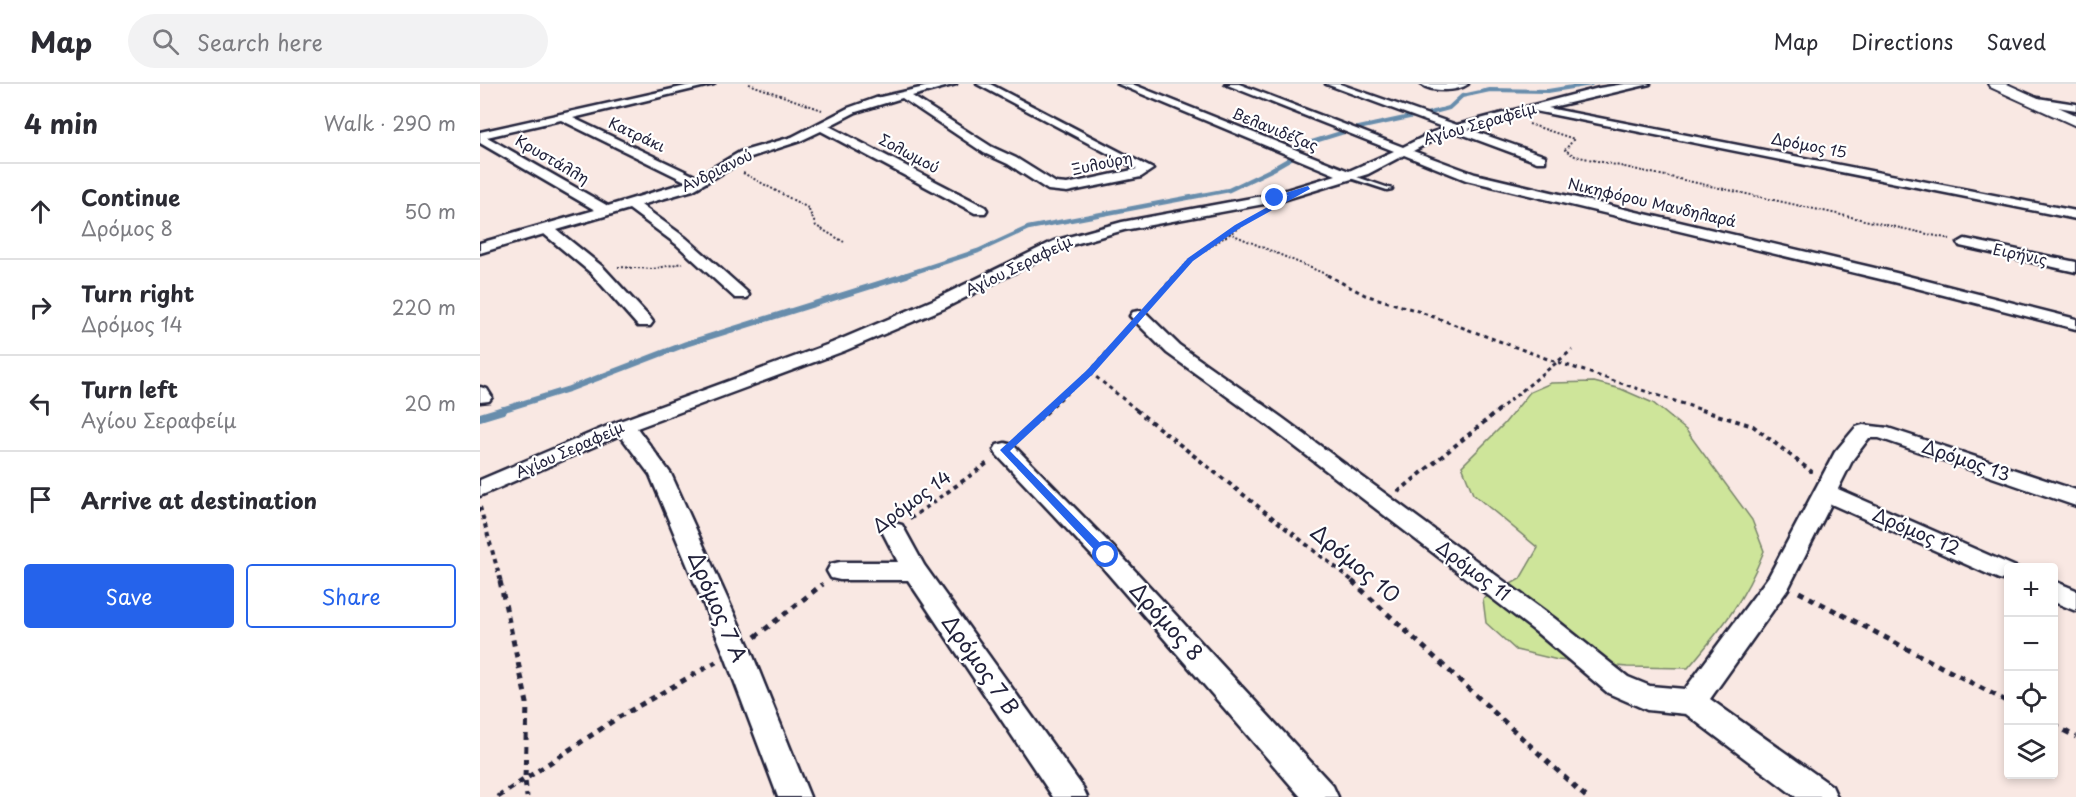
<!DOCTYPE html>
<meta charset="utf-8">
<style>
:root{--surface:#fff;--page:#f2f2f3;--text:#2b2b33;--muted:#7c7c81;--line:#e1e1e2;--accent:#2563eb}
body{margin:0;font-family:"Playpen Sans",sans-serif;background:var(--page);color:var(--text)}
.controls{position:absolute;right:18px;bottom:18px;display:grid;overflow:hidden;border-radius:6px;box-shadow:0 3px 9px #0003}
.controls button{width:54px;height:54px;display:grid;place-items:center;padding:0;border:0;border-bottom:2px solid var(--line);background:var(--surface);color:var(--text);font:30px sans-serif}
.stop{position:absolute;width:18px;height:18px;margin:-14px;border:4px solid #2563eb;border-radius:50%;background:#fff}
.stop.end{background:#2563eb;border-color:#fff;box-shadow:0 2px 6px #0008}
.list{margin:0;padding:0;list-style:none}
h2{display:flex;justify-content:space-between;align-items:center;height:78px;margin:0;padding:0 24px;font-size:26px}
h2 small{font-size:20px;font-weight:400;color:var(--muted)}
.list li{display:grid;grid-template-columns:39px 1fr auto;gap:18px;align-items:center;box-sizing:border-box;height:96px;padding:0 24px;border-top:2px solid var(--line)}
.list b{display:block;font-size:22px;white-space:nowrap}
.list p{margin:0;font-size:20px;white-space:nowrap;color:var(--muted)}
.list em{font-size:20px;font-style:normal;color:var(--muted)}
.actions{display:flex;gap:12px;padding:18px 24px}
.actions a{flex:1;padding:14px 0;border:2px solid var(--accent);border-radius:6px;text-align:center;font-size:21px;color:var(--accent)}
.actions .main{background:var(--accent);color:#fff}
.icon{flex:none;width:33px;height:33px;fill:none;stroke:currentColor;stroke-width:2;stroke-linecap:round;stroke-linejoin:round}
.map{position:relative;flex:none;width:1596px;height:713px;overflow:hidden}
header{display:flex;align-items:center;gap:36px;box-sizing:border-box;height:84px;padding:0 30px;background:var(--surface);border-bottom:2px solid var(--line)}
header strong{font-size:28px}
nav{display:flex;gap:33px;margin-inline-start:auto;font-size:21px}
.search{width:420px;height:54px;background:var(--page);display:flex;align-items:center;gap:15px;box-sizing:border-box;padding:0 21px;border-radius:33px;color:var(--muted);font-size:22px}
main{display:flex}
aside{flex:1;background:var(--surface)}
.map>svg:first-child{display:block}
.green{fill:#cee59a;stroke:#78846a;stroke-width:1.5}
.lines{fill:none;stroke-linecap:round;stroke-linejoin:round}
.stream-far3{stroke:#688dac;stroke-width:4}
.stream-far2{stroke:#688dac;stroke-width:4.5}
.stream-far1{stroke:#688dac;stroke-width:6}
.stream{stroke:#688dac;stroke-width:8}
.lane-casing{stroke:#22223b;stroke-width:5}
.street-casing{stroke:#22223b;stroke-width:5}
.secondary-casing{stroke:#22223b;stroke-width:4}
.path-far3{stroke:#22223b;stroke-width:2;stroke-dasharray:2 2;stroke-linecap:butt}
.path-far2{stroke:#22223b;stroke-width:3;stroke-dasharray:4 4;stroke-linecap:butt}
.path-far1{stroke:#22223b;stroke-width:4;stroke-dasharray:4.5 4.5;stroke-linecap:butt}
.path{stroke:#22223b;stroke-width:5;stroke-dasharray:6 6;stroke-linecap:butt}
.lane{fill:#fff;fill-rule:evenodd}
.street{fill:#fff;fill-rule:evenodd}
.secondary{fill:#fff;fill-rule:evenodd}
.route{fill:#2563eb}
.labels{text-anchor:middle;stroke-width:4.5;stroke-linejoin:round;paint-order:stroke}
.far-street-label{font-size:15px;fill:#22223b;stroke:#fff}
.street-label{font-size:18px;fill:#22223b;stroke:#fff}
.near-street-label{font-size:21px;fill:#22223b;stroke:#fff}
</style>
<header>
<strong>Map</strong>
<div class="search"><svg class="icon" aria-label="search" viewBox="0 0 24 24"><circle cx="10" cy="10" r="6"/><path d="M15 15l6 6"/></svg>Search here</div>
<nav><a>Map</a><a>Directions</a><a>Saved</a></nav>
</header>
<main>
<aside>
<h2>4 min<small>Walk · 290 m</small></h2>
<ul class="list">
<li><svg class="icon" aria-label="ahead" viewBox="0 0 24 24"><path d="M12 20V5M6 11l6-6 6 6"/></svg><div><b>Continue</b><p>Δρόμος 8</p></div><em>50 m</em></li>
<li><svg class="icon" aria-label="right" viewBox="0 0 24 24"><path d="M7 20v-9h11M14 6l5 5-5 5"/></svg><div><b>Turn right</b><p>Δρόμος 14</p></div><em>220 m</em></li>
<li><svg class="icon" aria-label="left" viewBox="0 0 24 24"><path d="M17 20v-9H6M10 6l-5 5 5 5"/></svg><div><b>Turn left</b><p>Αγίου Σεραφείμ</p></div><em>20 m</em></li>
<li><svg class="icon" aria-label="arrive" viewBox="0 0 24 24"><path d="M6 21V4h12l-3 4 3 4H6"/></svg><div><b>Arrive at destination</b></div></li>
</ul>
<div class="actions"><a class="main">Save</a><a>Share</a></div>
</aside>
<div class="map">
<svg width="1596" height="713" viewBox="0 0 1596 713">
<rect width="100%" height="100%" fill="#f9e8e3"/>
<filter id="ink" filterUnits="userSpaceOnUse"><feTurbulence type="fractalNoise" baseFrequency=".0167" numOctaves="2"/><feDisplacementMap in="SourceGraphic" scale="12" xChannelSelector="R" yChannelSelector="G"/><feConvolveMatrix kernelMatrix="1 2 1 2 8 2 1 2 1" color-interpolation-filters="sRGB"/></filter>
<g filter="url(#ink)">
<!-- green -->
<path class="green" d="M1114,298L1141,305L1173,319L1206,346L1272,436L1284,467C1264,517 1242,544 1208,584L1147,583L1078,576L1036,566L1006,539L1003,515L1040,495L1058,464L993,410L982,382L1024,340L1050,308L1071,299Z"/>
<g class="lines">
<!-- stream-far3 -->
<g class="stream-far3">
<path d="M939,32L969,24L982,12L1010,6L1068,7L1111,0"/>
<path d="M874,45L934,32"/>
<path d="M815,69L819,62L864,48"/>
<path d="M792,85L813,73"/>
</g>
<!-- stream-far2 -->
<path class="stream-far2" d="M422,192L498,167L548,144L749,106L795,84"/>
<!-- stream-far1 -->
<path class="stream-far1" d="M18,327L89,305L206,260L427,191"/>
<!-- stream -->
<path class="stream" d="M0,333L23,326"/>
<!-- lane casing -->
<g class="lane-casing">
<path id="lane" d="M867,91H871L912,105L907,106L867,93Z"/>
</g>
<!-- street casing -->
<g class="street-casing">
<g id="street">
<path d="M215,0H234L93,34L217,93L260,68L312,53L368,24L396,14L458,0H476L432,12L512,63L536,74L576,99L587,100L657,85L497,0H510L673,85L661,93L587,108L568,106L528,80L504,69L422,14L376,28L349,42L505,123L507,126L505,129H495L341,47L320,57L268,74L213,106L161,121L206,154L267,208L269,211L267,214H255L196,160L149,125L77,146L123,183L170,234L173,238L170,242H158L111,189L64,150L0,169V159L115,126L0,59V48ZM81,36L207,98L128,122L7,53Z"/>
<path d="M638,0H652L869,87L914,67L745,0H759L923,63L953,48L965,44L846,0H860L977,41L1119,4L1145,0H1170L1068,24L1596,127V135L1055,27L988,45L1065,72V78H1057L976,48L961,52L933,67L995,90L1416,189L1596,235V245L1413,198L986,96L924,71L888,90L800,117L644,146L584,163L465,224L364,267L157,344L191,390L271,567L330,713H298L243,567L170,391L140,351L0,412V396L137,338L352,259L453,216L574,157L642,138L793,110L856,91Z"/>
<path d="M941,0H988C977,8 951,8 941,0Z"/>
<path d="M1551,13L1596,20V26L1547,18L1546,16Z"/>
<path d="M1485,155L1596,178V188L1480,162L1478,159Z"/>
<path d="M659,227L665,228L699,261L801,333L1074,534L1148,593L1170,602L1205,605L1289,492L1355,368L1376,343L1383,341L1408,344L1596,406V422L1399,354H1389L1373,375L1358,405L1538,484H1528V497L1519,495L1351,420L1308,505L1230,615L1352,702L1357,713H1316L1206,630L1167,626L1128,609L1056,548L787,341L687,269L650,232L653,228Z"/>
<path d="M0,303L7,305L12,313L9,317L0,318Z"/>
<path d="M525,359L533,361L635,465L853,702L858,713H821L617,477L517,371L514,366L517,361Z"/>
<path d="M414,439L422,441L444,481L602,702L607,713H573L428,496H360L351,494L347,487L351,480L360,478H418L402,447L406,441Z"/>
<path d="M1574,497L1596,506V527L1574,518Z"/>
</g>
</g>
<!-- secondary casing -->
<g class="secondary-casing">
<path id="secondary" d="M1508,0H1527L1596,31V42L1510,3Z"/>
</g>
<!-- path-far3 -->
<g class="path-far3">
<path d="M269,0L342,26"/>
<path d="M1049,40L1094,55L1085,66L1095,72L1470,155"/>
<path d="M263,89L328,124L336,142L364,158"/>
<path d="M749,149L850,192"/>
<path d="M138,183L173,185L202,179"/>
<path d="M695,192L710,176L772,135"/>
</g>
<!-- path-far2 -->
<g class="path-far2">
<path d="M847,191L885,211L935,226L1065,274L1225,327"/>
<path d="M670,219L696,191"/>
<path d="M610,288L658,327"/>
<path d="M567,327L610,288L647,245"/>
<path d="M1017,327L1092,266"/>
</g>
<!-- path-far1 -->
<g class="path-far1">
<path d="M656,326L874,498"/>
<path d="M1221,326L1273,342L1332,388"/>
<path d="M538,354L569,326"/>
<path d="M918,408L1019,326"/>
<path d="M0,423L21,498"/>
<path d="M430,435L509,378"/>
</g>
<!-- path -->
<g class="path">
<path d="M20,497L47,619L45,696L47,713"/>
<path d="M872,497L1106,713"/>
<path d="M1319,508L1528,618"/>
<path d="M275,553L343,500"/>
<path d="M1574,641L1596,653"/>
<path d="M18,713L139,633L236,578"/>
</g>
<!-- lane -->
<use href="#lane" class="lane"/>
<!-- street -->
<use href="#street" class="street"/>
<!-- secondary -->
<use href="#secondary" class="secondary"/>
</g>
</g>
<!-- route -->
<path class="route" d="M828,102L830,105L760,144L713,177L613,290L530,367L632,471L630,474H622L520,366L607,286L708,174L755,141L809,111L795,116L792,113Z"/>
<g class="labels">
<!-- far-street labels -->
<g class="far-street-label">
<text transform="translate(1000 40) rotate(-16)" y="5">Αγίου Σεραφείμ</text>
<text transform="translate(795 46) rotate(22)" y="5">Βελανιδέζας</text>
<text transform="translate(157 51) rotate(25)" y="5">Κατράκι</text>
<text transform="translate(1329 62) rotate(11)" y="5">Δρόμος 15</text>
<text transform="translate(429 70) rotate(28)" y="5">Σολωμού</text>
<text transform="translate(72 76) rotate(30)" y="5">Κρυστάλλη</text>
<text transform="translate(622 80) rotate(-12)" y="5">Ξυλούρη</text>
<text transform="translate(237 87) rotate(-26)" y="5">Ανδριανού</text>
<text transform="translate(1172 119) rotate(13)" y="5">Νικηφόρου Μανδηλαρά</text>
<text transform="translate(1540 171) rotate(12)" y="5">Ειρήνις</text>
<text transform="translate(539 182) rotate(-26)" y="5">Αγίου Σεραφείμ</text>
<text transform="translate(90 366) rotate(-24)" y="5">Αγίου Σεραφείμ</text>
</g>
<!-- street labels -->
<g class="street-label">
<text transform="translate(1486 377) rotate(19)" y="6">Δρόμος 13</text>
<text transform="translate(432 418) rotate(-36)" y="6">Δρόμος 14</text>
<text transform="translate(1436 448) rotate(23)" y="6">Δρόμος 12</text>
<text transform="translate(993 487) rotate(37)" y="6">Δρόμος 11</text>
</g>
<!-- near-street labels -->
<g class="near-street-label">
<text transform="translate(875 480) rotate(40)" y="7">Δρόμος 10</text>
<text transform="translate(237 523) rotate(67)" y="7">Δρόμος 7 Α</text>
<text transform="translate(686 538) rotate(48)" y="7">Δρόμος 8</text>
<text transform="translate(500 581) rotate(55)" y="7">Δρόμος 7 Β</text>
</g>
</g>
</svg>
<div class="controls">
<button>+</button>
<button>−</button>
<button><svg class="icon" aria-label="locate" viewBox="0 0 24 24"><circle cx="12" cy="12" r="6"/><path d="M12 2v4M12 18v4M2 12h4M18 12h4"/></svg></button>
<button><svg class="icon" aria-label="layers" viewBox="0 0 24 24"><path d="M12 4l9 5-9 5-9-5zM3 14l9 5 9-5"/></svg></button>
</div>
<div class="stop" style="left:626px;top:471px"></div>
<div class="stop end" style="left:795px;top:114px"></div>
</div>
</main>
